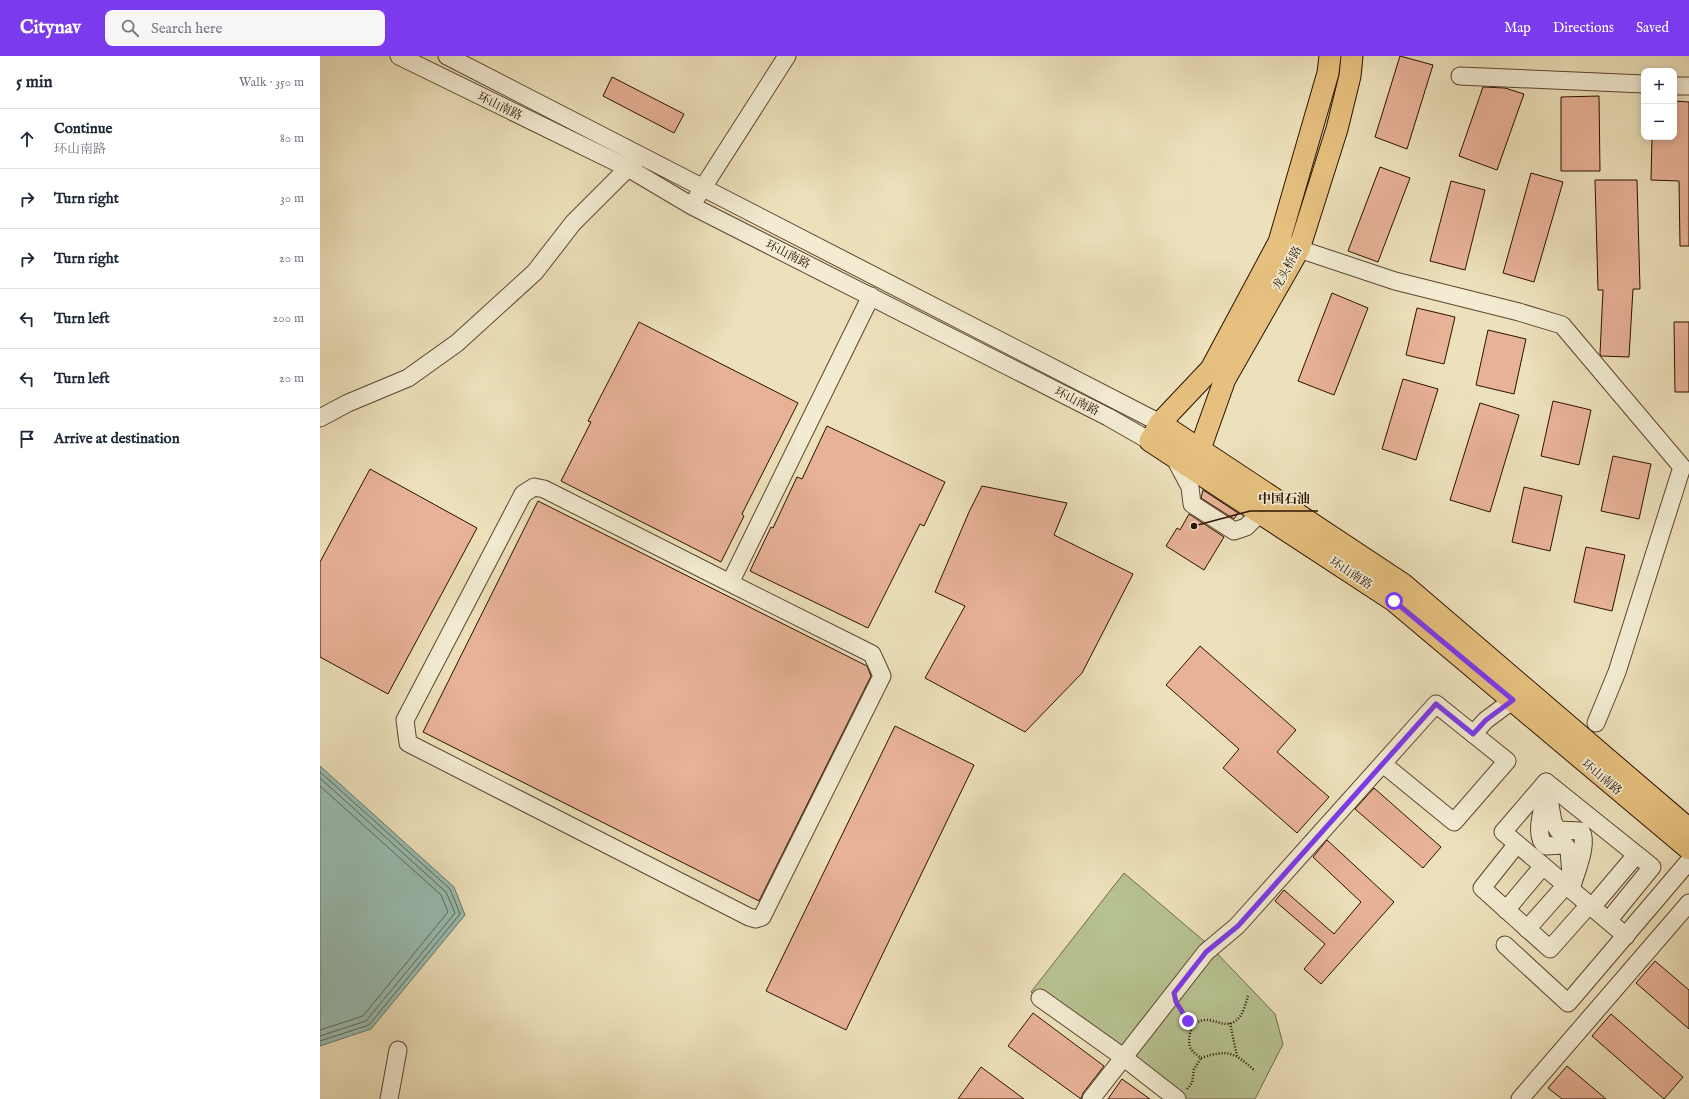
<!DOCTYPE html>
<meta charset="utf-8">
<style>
:root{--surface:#fff;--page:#f6f6f7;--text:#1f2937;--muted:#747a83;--line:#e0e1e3;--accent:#7c3aed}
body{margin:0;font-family:"IM FELL English","Noto Serif SC",serif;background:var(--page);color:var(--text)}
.controls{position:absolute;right:12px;top:12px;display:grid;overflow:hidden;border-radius:8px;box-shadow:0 2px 10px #0003}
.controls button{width:36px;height:36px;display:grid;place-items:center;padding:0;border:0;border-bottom:1px solid var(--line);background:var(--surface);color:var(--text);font:20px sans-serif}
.stop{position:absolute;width:12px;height:12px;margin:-9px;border:3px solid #7c3aed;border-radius:50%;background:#fff}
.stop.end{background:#7c3aed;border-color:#fff;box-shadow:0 1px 4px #0008}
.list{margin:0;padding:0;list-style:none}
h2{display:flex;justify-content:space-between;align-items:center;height:52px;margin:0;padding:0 16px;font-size:17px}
h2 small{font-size:13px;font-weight:400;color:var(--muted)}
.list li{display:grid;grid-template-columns:26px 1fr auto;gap:12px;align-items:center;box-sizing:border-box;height:60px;padding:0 16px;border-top:1px solid var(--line)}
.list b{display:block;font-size:15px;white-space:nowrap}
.list p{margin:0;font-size:13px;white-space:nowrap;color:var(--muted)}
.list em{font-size:13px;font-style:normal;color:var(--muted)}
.icon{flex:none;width:22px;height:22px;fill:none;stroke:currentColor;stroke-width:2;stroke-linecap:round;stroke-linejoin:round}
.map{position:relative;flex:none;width:1369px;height:1043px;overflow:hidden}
header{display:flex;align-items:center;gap:24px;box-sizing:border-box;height:56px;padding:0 20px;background:var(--accent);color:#fff}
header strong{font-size:19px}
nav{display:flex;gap:22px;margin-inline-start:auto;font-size:14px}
.search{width:280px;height:36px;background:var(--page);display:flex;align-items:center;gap:10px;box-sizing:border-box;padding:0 14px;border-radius:8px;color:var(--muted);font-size:15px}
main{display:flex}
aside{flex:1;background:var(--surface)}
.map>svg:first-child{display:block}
.green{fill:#b7c391;stroke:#716a48}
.water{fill:#99bdb2;stroke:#6d786b}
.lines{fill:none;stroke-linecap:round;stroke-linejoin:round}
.shore{stroke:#626759;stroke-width:1}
.building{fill:#e8b297;stroke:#2b1100}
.minor-casing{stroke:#5c452f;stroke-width:19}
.major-casing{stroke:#2b1100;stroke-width:23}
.path{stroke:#2b1100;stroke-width:2.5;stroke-dasharray:1 2;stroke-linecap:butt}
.minor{stroke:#f3ecd3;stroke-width:17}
.major{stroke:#e6c07e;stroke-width:21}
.route{stroke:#7c3aed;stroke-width:5}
.labels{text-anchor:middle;stroke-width:3.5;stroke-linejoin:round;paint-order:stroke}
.street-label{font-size:12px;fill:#2b1100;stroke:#f3ecd3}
.leader{fill:none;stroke:#2b1100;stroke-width:1.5}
.callout-dot{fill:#2b1100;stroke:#f3ecd3;stroke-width:1.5}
.callout-label{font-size:13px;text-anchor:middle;font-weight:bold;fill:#2b1100;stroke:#f3ecd3;stroke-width:3.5;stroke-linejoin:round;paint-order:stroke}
</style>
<header>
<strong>Citynav</strong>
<div class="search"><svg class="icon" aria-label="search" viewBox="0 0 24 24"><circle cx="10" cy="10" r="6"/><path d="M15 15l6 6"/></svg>Search here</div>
<nav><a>Map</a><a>Directions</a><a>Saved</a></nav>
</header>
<main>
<aside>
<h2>5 min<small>Walk · 350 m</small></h2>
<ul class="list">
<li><svg class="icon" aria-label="ahead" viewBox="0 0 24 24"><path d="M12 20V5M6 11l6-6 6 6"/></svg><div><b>Continue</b><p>环山南路</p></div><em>80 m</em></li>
<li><svg class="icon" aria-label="right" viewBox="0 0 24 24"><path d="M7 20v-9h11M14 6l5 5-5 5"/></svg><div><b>Turn right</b></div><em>30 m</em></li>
<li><svg class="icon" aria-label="right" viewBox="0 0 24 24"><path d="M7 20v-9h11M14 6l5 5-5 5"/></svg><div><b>Turn right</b></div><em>20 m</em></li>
<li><svg class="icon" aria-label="left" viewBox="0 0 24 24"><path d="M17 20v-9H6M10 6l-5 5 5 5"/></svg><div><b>Turn left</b></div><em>200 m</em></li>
<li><svg class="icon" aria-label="left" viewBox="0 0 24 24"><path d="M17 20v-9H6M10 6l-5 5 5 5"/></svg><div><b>Turn left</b></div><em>20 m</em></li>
<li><svg class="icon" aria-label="arrive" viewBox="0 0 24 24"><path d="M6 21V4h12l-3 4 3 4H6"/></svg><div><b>Arrive at destination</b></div></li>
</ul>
</aside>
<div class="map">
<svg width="1369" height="1043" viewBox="0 0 1369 1043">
<rect width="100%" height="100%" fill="#ede1bb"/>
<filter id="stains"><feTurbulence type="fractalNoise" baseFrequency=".005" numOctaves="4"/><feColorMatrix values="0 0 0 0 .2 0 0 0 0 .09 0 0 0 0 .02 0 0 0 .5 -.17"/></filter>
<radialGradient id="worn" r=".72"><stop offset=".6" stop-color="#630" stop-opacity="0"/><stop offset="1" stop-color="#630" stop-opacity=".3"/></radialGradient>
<!-- green -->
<path class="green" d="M804,817L891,891L955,958L963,988L935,1043H846L711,936Z"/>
<!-- water -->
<path class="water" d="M0,710L134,831L145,859L51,973L0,990Z"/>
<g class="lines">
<!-- shore -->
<g class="shore">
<path d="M0,716L130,833L140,858L49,969L0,985"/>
<path d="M0,722L126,836L135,857L46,965L0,980"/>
<path d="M0,730L121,839L128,856L43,960L0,974"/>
</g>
</g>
<!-- building -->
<g class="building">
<path d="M1080,0L1113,9L1087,93L1055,81Z"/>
<path d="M292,21L364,58L354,77L283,40Z"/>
<path d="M1163,31L1185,32L1204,38L1177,114L1139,100Z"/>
<path d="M1279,40L1280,115H1241V41Z"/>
<path d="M1354,45L1369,46V190H1360L1359,125L1331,124L1332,81H1354Z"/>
<path d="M1060,111L1090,122L1058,206L1028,195Z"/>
<path d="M1211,117L1243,126L1214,226L1183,217Z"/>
<path d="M1275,124H1317L1320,233H1313L1309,301L1281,300L1280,298L1283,234H1278Z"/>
<path d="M1131,125L1165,134L1145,214L1110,205Z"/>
<path d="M1012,237L1048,252L1014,339L978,325Z"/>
<path d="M1097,252L1135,261L1124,308L1086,299Z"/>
<path d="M319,266L478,347L422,458L424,460L401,506L241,425L271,366L268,365Z"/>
<path d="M1354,266H1369V336H1355Z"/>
<path d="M1168,274L1206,283L1194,338L1156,329Z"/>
<path d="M1083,323L1118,333L1096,404L1062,393Z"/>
<path d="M1233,345L1271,354L1259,409L1221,400Z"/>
<path d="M1160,347L1199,359L1170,456L1130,444Z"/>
<path d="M507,370L625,426L604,470L600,468L548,572L430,515L451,471L453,472L477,421L482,423Z"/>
<path d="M1293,400L1331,408L1319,463L1281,455Z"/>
<path d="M50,413L157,472L68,638L0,601V506Z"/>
<path d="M662,430L747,447L734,479L813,518L762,617L705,676L605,622L645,550L615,536L649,456Z"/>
<path d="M1204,431L1242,440L1230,495L1192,486Z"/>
<path d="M883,434L918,457L914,463L881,442Z"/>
<path d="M218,445L547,610L551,620L439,845L103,676Z"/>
<path d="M869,458L904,481L884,514L846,490L857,472L860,474Z"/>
<path d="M1266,491L1305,499L1292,555L1254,546Z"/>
<path d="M880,590L976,674L957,696L1009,741L977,777L903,712L919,693L846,629Z"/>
<path d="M575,670L654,709L526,974L446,935Z"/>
<path d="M1054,732L1121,791L1103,812L1035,753Z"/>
<path d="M1007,784L1074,846L1001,928L984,913L1005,888L955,845L964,834L1014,878L1041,846L993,801Z"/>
<path d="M1335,905L1369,934V973L1316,927Z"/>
<path d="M713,957L784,1010L763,1037L761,1043L688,990Z"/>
<path d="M1291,958L1363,1021L1344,1043L1272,980Z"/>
<path d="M1247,1010L1286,1043H1242L1228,1032Z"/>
<path d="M661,1011L704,1043H638Z"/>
<path d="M802,1023L830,1043H788Z"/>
</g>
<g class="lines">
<!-- minor casing -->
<g class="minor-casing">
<g id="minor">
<path d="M79,0L308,112L372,150L788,361L830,385"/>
<path d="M127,0L840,367"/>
<path d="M1140,20L1324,28"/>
<path d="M1354,30H1369"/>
<path d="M377,141L467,0"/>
<path d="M967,189L1075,225L1199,256L1242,269L1362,411L1297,616L1276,667"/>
<path d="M0,362L28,347L88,322L137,287L215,216L253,167L316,104"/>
<path d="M854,401L870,431L872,448L914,475L926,471L940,457"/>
<path d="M410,527L224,433L214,431L203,438L85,664L88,687L429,861L436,863L442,861L562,620L552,598L410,527L551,240"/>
<path d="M1153,678L1166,664L1193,644"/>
<path d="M1226,726L1233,766L1238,774L1261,775C1269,788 1255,818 1251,833"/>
<path d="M1224,744C1222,758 1214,781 1226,790L1245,789L1249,794L1251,819"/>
<path d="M1197,788L1162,832L1230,893L1269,849"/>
<path d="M1272,851L1316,799"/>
<path d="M1186,854L1223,810"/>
<path d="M1288,865L1332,811L1226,726L1183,776L1306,880"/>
<path d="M1207,873L1246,829"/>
<path d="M1185,889L1248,947L1369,805"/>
<path d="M720,942L803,1001L857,1043"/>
<path d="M69,1043L78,994"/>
<path d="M771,1043L886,896L917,870L1116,648L1187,705L1134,766L1063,708"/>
<path d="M1200,1043L1369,847"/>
</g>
</g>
<!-- major casing -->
<g class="major-casing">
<g id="major">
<path d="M1010,0L1008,17L959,186L891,313L840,367L830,385L1074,545L1369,793"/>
<path d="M840,367L1083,528L1369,773"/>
<path d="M873,406L880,393L905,323L979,193L1017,73L1030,20L1032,0"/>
</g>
</g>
<!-- path -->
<g class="path">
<path d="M928,940C925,949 923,961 914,966C905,971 895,964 886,964C872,964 867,979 870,991C872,996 877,999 881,1002C908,993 914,996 935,1015"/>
<path d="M859,952L868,965L875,968"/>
<path d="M910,967L917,1000"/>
<path d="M867,1033L872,1027L874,1013L881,1002"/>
</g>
<!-- minor -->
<use href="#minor" class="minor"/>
<!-- major -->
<use href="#major" class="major"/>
</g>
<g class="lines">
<!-- route -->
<path class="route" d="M868,965L856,946L854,937L886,896L918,870L1116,648L1153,678L1166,664L1193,644L1074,545"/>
</g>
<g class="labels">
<!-- street labels -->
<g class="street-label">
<text transform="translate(180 50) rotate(26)" y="4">环山南路</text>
<text transform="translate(468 198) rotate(27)" y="4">环山南路</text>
<text transform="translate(967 212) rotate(-62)" y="4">龙头桥路</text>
<text transform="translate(757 345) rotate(27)" y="4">环山南路</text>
<text transform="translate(1031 517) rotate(33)" y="4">环山南路</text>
<text transform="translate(1282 721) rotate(40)" y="4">环山南路</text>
</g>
</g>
<!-- callouts -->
<path class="leader" d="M874 470L930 455H998"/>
<circle class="callout-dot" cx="874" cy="470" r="4"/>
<g class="callout-label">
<text x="964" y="447">中国石油</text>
</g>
<rect width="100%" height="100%" filter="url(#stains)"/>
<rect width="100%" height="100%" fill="url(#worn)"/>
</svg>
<div class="controls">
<button>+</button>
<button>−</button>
</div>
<div class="stop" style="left:1074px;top:545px"></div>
<div class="stop end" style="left:868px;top:965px"></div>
</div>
</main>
